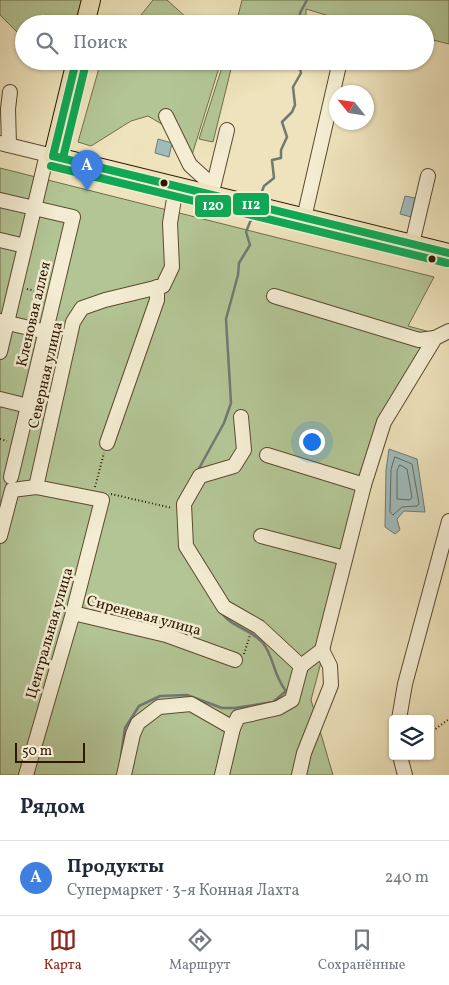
<!DOCTYPE html>
<html lang="ru">
<meta charset="utf-8">
<style>
:root{--surface:#fff;--page:#f2f2f3;--text:#1f2937;--muted:#747a83;--line:#e0e1e3;--accent:#8f2418}
body{margin:0;font-family:Vollkorn,serif;background:var(--page);color:var(--text)}
.controls{position:absolute;right:15px;bottom:15px;display:grid;overflow:hidden;border-radius:5px;box-shadow:0 1px 4px #0004}
.controls button{width:45px;height:45px;display:grid;place-items:center;padding:0;border:0;border-bottom:1px solid var(--line);background:var(--surface);color:var(--text);font:25px sans-serif}
.compass{position:absolute;left:329px;top:85px;width:45px;height:45px;border-radius:50%;background:var(--surface);box-shadow:0 1px 4px #0004;rotate:300deg}
.scale{position:absolute;left:15px;bottom:12px;width:70px;box-sizing:border-box;padding-left:5px;border:2px solid #2c1700;border-top:0;font-size:14px;line-height:18px;white-space:nowrap;color:#2c1700;-webkit-text-stroke:4px #f4edd3;paint-order:stroke}
.you{position:absolute;left:311px;top:441px;width:18px;height:18px;margin:-12px;border:4px solid #fff;border-radius:50%;background:#1a73e8;box-shadow:0 0 0 8px #1a73e833}
.badge{display:grid;place-items:center;width:32px;height:32px;border-radius:50%;background:var(--accent);color:#fff;font-size:16px;font-weight:700}
.pin{position:absolute;translate:-50% -41px;filter:drop-shadow(0 1px 2px #0008)}
.pin::after{content:'';position:absolute;top:26px;width:18px;height:15px;background:inherit;clip-path:polygon(0 0,100% 0,50% 100%)}
.list{margin:0;padding:0;list-style:none}
h2{display:flex;justify-content:space-between;align-items:center;height:65px;margin:0;padding:0 20px;font-size:21px}
h2 small{font-size:16px;font-weight:400;color:var(--muted)}
.list li{display:grid;grid-template-columns:32px 1fr auto;gap:15px;align-items:center;box-sizing:border-box;height:75px;padding:0 20px;border-top:1px solid var(--line)}
.list b{display:block;font-size:19px;white-space:nowrap}
.list p{margin:0;font-size:16px;white-space:nowrap;color:var(--muted)}
.list em{font-size:16px;font-style:normal;color:var(--muted)}
.icon{flex:none;width:28px;height:28px;fill:none;stroke:currentColor;stroke-width:2;stroke-linecap:round;stroke-linejoin:round}
.map{position:relative;flex:none;width:449px;height:775px;overflow:hidden}
.search{position:absolute;background:var(--surface);box-shadow:0 1px 4px #0004;left:15px;right:15px;top:15px;height:55px;display:flex;align-items:center;gap:12px;box-sizing:border-box;padding:0 18px;border-radius:28px;color:var(--muted);font-size:19px}
.sheet{height:140px;background:var(--surface)}
nav{display:flex;justify-content:space-around;align-items:center;box-sizing:border-box;height:70px;border-top:1px solid var(--line);background:var(--surface);font-size:14px;color:var(--muted)}
nav a{display:grid;justify-items:center;gap:2px}
nav .on{color:var(--accent)}
.map>svg:first-child{display:block}
.green{fill:#b3c595;stroke:#706e4a}
.water{fill:#9fbbbc;stroke:#717971}
.lines{fill:none;stroke-linecap:round;stroke-linejoin:round}
.shore{stroke:#66695e;stroke-width:1}
.stream{stroke:#717971;stroke-width:2.5}
.minor-casing{stroke:#5c4a2f;stroke-width:16}
.major-casing{stroke:#2c1700;stroke-width:20}
.path{stroke:#2c1700;stroke-width:2;stroke-dasharray:1 2.5;stroke-linecap:butt}
.minor{stroke:#f4edd3;stroke-width:14}
.major{stroke:#eee3bc;stroke-width:18}
.bus-1-casing{stroke:#f4edd3;stroke-width:11}
.bus-2-casing{stroke:#f4edd3;stroke-width:11}
.bus-1{stroke:#10a855;stroke-width:8}
.bus-2{stroke:#10a855;stroke-width:8}
.bus-dot{fill:#2c1700;stroke:#f4edd3;stroke-width:2}
.labels{text-anchor:middle;stroke-width:5;stroke-linejoin:round;paint-order:stroke}
.street-label{font-size:15px;fill:#2c1700;stroke:#f4edd3}
.line-badge{stroke:#f4edd3;stroke-width:2}
.badge-label{font-size:14px;text-anchor:middle;font-weight:bold;fill:#fff}
</style>
<div class="map">
<svg width="449" height="775" viewBox="0 0 449 775">
<rect width="100%" height="100%" fill="#eee3bc"/>
<filter id="stains"><feTurbulence type="fractalNoise" baseFrequency=".004" numOctaves="4"/><feColorMatrix values="0 0 0 0 .2 0 0 0 0 .09 0 0 0 0 .02 0 0 0 .5 -.17"/></filter>
<radialGradient id="worn" r=".72"><stop offset=".6" stop-color="#630" stop-opacity="0"/><stop offset="1" stop-color="#630" stop-opacity=".3"/></radialGradient>
<!-- green -->
<g class="green">
<path d="M0,0H82L74,24H24V39L0,15Z"/>
<path d="M153,0H167L187,18L210,24H120V21L137,20Z"/>
<path d="M242,0H449V44L425,38V24H356L306,9V24H236Z"/>
<path d="M101,61H221L192,155L165,126L148,116L131,121L91,146L78,142Z"/>
<path d="M224,61H233L213,142L199,139Z"/>
<path d="M0,168L434,277L408,326L430,332L385,421L311,700L333,775H0Z"/>
</g>
<!-- water -->
<g class="water">
<path d="M158,139L172,143L169,157L155,153Z"/>
<path d="M405,196L415,198L411,217L400,214Z"/>
<path d="M389,449L417,459L425,512L404,511L397,519L400,530L395,534L385,527L386,470Z"/>
</g>
<g class="lines">
<!-- shore -->
<g class="shore">
<path d="M395,457L412,464L419,504L417,506L402,507L393,515L390,512L391,470Z"/>
<path d="M400,465L407,469L412,497L410,500L397,499V471Z"/>
</g>
<!-- stream -->
<g class="stream">
<path d="M300,24V13L307,0"/>
<path d="M259,199L264,186L274,178L272,160L281,158V150L287,137L282,122L292,112L295,105L293,87L301,73L299,64L301,61"/>
<path d="M197,472L224,423L231,403L226,319L238,275L239,263L250,245L246,232L250,222L257,213"/>
<path d="M121,756L125,728L139,706L160,696L187,695L222,708H235L273,702L286,691C273,676 274,655 262,642C250,629 231,627 221,612"/>
</g>
<!-- minor casing -->
<g class="minor-casing">
<g id="minor">
<path d="M166,116L190,165L213,186"/>
<path d="M0,143L53,156"/>
<path d="M9,145L8,109L10,92"/>
<path d="M212,192L227,130"/>
<path d="M0,200L73,217L11,477"/>
<path d="M304,218L340,61"/>
<path d="M0,240L25,246"/>
<path d="M412,244L428,176"/>
<path d="M274,296L419,340L435,338"/>
<path d="M0,321L46,332"/>
<path d="M0,352L47,154"/>
<path d="M0,399L28,406"/>
<path d="M241,417L244,450L234,466L200,476L184,504L186,546L224,607L259,627L301,666"/>
<path d="M107,443L157,300V287"/>
<path d="M267,455L364,485"/>
<path d="M36,487L73,322L82,308L105,300L163,286L172,267L170,223L176,187"/>
<path d="M0,536L12,490L36,487L102,500L73,613L26,775"/>
<path d="M261,536L345,558"/>
<path d="M73,613L166,635L235,660"/>
<path d="M301,666L322,650L364,485L384,422L435,338L449,331"/>
<path d="M399,719L405,684L449,521"/>
<path d="M400,756L405,775"/>
<path d="M124,775L133,734L138,723L159,707L191,704L233,728L238,717L278,708L292,700L301,666"/>
<path d="M222,775L233,728"/>
<path d="M299,775L304,753L331,685L330,666L322,650"/>
</g>
</g>
<!-- major casing -->
<g class="major-casing">
<g id="major">
<path d="M85,24L91,0"/>
<path d="M76,61L53,156L449,253"/>
</g>
</g>
<!-- path -->
<g class="path">
<path d="M27,289L45,293"/>
<path d="M0,439L7,441"/>
<path d="M95,487L104,453"/>
<path d="M111,494L172,508"/>
<path d="M244,654L250,635"/>
<path d="M430,733L449,719"/>
</g>
<!-- minor -->
<use href="#minor" class="minor"/>
<!-- major -->
<use href="#major" class="major"/>
<!-- bus-1 casing -->
<g class="bus-1-casing">
<g id="bus-1">
<path d="M53,156L449,253"/>
<path d="M53,156L76,61"/>
</g>
</g>
<!-- bus-2 casing -->
<g class="bus-2-casing">
<g id="bus-2">
<path d="M63,158L86,63"/>
<path d="M51,166L447,263"/>
</g>
</g>
<!-- bus-1 -->
<use href="#bus-1" class="bus-1"/>
<!-- bus-2 -->
<use href="#bus-2" class="bus-2"/>
</g>
<!-- markers -->
<g class="bus-dot">
<circle cx="164" cy="183" r="4.5"/>
<circle cx="432" cy="259" r="4.5"/>
</g>
<g class="labels">
<!-- street labels -->
<g class="street-label">
<text transform="translate(33 314) rotate(-77)" y="5">Кленовая аллея</text>
<text transform="translate(45 375) rotate(-77)" y="5">Северная улица</text>
<text transform="translate(144 615) rotate(15)" y="5">Сиреневая улица</text>
<text transform="translate(49 633) rotate(-74)" y="5">Центральная улица</text>
</g>
</g>
<g class="line-badge">
<rect x="232" y="192" width="38" height="24" rx="5" fill="#10a855"/>
<rect x="194" y="194" width="38" height="24" rx="5" fill="#10a855"/>
</g>
<g class="badge-label">
<text x="251" y="209">112</text>
<text x="213" y="210">120</text>
</g>
<rect width="100%" height="100%" filter="url(#stains)"/>
<rect width="100%" height="100%" fill="url(#worn)"/>
</svg>
<div class="controls">
<button><svg class="icon" aria-label="layers" viewBox="0 0 24 24"><path d="M12 4l9 5-9 5-9-5zM3 14l9 5 9-5"/></svg></button>
</div>
<svg class="compass" viewBox="-18 -18 36 36"><path d="M0-13l5 13h-10z" fill="#e53935"/><path d="M0 13l5-13h-10z" fill="#747a83"/></svg>
<div class="scale">50 m</div>
<div class="you"></div>
<div class="pin badge" style="left:87px;top:191px;background:#3f7fe0">A</div>
<div class="search"><svg class="icon" aria-label="search" viewBox="0 0 24 24"><circle cx="10" cy="10" r="6"/><path d="M15 15l6 6"/></svg>Поиск</div>
</div>
<section class="sheet">
<h2>Рядом<small></small></h2>
<ul class="list">
<li><span class="badge" style="background:#3f7fe0">A</span><div><b>Продукты</b><p>Супермаркет · 3-я Конная Лахта</p></div><em>240 m</em></li>
</ul>
</section>
<nav>
<a class="on"><svg class="icon" aria-label="map" viewBox="0 0 24 24"><path d="M3 6l6-2 6 2 6-2v14l-6 2-6-2-6 2zM9 4v14M15 6v14"/></svg>Карта</a>
<a><svg class="icon" aria-label="directions" viewBox="0 0 24 24"><path d="M12 3l9 9-9 9-9-9zM9 14v-3h6M13 9l2 2-2 2"/></svg>Маршрут</a>
<a><svg class="icon" aria-label="saved" viewBox="0 0 24 24"><path d="M7 4h10v16l-5-4-5 4z"/></svg>Сохранённые</a>
</nav>
